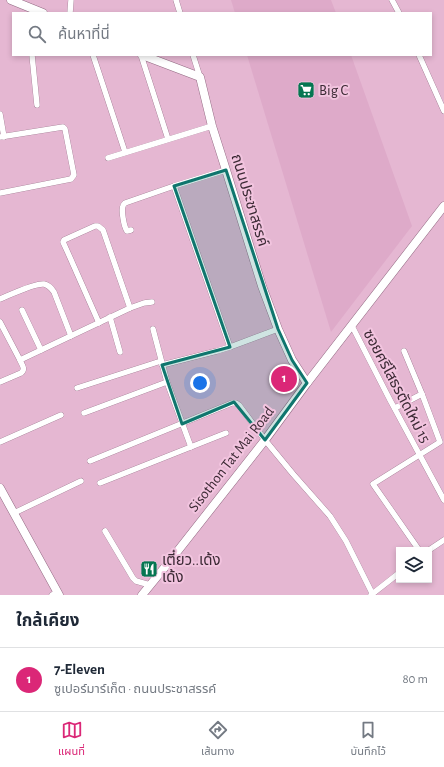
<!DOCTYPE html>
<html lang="th">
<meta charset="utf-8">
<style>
:root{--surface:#fff;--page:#f6f6f7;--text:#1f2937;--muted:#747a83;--line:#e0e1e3;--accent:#db2777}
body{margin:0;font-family:"Alegreya Sans","Noto Sans Thai",sans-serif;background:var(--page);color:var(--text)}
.controls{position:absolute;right:12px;bottom:12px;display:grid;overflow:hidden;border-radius:0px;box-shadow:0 2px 6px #0003}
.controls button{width:36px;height:36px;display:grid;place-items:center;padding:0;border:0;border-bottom:1px solid var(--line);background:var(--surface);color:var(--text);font:20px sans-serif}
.you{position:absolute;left:200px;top:383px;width:14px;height:14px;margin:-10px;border:3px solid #fff;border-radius:50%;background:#1a73e8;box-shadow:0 0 0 6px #1a73e833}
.badge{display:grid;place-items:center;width:26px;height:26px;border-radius:50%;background:var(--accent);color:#fff;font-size:13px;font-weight:700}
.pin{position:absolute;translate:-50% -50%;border:2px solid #fff;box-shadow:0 1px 4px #0006}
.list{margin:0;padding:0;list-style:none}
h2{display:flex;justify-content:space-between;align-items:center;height:52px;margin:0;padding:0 16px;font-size:17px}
h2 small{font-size:13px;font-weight:400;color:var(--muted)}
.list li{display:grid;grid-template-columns:26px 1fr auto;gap:12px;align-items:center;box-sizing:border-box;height:64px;padding:0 16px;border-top:1px solid var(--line)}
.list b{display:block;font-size:15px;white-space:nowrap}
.list p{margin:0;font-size:13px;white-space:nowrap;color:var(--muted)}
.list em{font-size:13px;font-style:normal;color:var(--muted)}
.icon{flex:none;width:22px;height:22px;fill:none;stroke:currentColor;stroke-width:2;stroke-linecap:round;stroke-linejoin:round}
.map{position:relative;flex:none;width:444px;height:595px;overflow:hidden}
.search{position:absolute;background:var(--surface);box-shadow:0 2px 6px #0003;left:12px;right:12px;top:12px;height:44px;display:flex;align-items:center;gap:10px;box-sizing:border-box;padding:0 14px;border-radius:0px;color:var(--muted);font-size:15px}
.sheet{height:116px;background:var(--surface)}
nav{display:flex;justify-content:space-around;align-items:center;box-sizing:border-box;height:56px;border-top:1px solid var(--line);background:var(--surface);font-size:11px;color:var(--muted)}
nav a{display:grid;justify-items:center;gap:2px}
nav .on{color:var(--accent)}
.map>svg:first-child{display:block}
.built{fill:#deaac9}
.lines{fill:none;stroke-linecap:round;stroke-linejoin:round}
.street-casing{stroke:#926982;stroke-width:6}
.secondary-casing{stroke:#926982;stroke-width:9}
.street{stroke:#fff;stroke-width:5.5}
.secondary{stroke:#fff;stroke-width:8}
.marked{fill:#0f766e;fill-opacity:0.2;stroke:#0f766e;stroke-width:3;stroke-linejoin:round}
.labels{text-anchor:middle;stroke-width:4;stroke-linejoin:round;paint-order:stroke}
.poi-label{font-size:15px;fill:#3c2a35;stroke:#f2c4df;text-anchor:start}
.street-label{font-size:15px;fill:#3c2a35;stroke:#f2c4df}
</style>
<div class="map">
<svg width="444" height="595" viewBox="0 0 444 595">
<rect width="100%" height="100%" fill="#e5b7d2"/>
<!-- built -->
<g class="built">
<path d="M231,0H331L336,13H235Z"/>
<path d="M247,55H351L412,226L331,332Z"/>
</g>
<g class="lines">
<!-- street casing -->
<g class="street-casing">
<g id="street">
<path d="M176,0L180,13"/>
<path d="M392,0L399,13"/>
<path d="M70,13L71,0"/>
<path d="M32,55L37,105"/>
<path d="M93,55L125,152"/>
<path d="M141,55L168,139"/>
<path d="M193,55L200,77"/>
<path d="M419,55L444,111"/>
<path d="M0,114L4,137"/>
<path d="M0,137L63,127L65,129L74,175L71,179L0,193"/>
<path d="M108,158L212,126"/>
<path d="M174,186L230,347L278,329"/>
<path d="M131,230L127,231C124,227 121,210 123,206C123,205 124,204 125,203L174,186L226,170"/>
<path d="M0,299C10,295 34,283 44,284C49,285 51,288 54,292L71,336"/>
<path d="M22,310L41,350"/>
<path d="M110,317L120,352"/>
<path d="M0,322L20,360"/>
<path d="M99,323L68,253L63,242L64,240L95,226H98L103,230L130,308"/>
<path d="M352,326L390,400L444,500"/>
<path d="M153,329L167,382L191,447"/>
<path d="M162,365L217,351L230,347"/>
<path d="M0,382L21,373C26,369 22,365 20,360L130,308L144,303L152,302"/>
<path d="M77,388L161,361"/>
<path d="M395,408L422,394L404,351"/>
<path d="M84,413L167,382"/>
<path d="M0,442L61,415"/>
<path d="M90,461L232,403H236L239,405L265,440L293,474L330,516L346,541L372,593"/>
<path d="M100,483L226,433"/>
<path d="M14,513L81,481"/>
<path d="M105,531L133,578L136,581L150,585"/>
<path d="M419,550L373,484L440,442L422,394"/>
<path d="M429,550L444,540"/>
<path d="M52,595L57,592"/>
<path d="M371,595L399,573"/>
</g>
</g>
<!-- secondary casing -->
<g class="secondary-casing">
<g id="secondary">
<path d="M11,0L43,13"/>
<path d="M142,55L200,77L212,126L226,170L262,286L278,329L292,360L307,383"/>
<path d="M0,488L59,595"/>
<path d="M142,595L169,562L265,440L307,383L444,206"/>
</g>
</g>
<!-- street -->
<use href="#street" class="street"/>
<!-- secondary -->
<use href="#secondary" class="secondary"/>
</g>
<!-- marked area -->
<path class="marked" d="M226,170L278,329L292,360L307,383L265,440L234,402L182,424L162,365L230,347L174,186Z"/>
<!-- icons -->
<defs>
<g id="supermarket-square" transform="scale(0.9)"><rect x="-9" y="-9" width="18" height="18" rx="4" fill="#057651" stroke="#f2c4df"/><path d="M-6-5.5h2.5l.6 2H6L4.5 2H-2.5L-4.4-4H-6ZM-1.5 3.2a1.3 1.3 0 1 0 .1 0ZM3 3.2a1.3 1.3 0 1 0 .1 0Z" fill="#fff"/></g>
<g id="restaurant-square" transform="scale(0.9)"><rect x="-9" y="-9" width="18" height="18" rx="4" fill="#057651" stroke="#f2c4df"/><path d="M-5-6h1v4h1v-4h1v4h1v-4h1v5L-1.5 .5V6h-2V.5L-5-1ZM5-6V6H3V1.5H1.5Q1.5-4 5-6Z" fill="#fff"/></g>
</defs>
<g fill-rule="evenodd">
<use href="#supermarket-square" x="306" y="90"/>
<use href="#restaurant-square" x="149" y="569"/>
</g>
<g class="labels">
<!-- poi labels -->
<g class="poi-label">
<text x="319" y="95">Big C</text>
<text x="162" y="565">เตี๋ยว..เด้ง<tspan x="162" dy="17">เด้ง</tspan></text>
</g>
<!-- street labels -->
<g class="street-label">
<text transform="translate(250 200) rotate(73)" y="5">ถนนประชาสรรค์</text>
<text transform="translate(397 386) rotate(62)" y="5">ซอยศรีโสธรตัดใหม่ 15</text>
<text transform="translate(231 459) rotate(-52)" y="5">Sisothon Tat Mai Road</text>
</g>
</g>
</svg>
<div class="controls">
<button><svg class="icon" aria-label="layers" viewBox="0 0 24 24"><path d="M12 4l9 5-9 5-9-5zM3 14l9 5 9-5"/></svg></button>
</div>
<div class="you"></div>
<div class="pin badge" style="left:284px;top:379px">1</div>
<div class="search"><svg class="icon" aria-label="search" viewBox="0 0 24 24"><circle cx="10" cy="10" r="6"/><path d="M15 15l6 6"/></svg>ค้นหาที่นี่</div>
</div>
<section class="sheet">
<h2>ใกล้เคียง<small></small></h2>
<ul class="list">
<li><span class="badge">1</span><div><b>7-Eleven</b><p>ซูเปอร์มาร์เก็ต · ถนนประชาสรรค์</p></div><em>80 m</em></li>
</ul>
</section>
<nav>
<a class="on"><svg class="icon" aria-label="map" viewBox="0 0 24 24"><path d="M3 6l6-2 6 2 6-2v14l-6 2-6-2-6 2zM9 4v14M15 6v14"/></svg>แผนที่</a>
<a><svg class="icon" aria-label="directions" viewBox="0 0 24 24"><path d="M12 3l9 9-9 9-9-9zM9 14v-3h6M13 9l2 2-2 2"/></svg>เส้นทาง</a>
<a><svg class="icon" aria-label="saved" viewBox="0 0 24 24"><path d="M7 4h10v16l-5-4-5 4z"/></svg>บันทึกไว้</a>
</nav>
